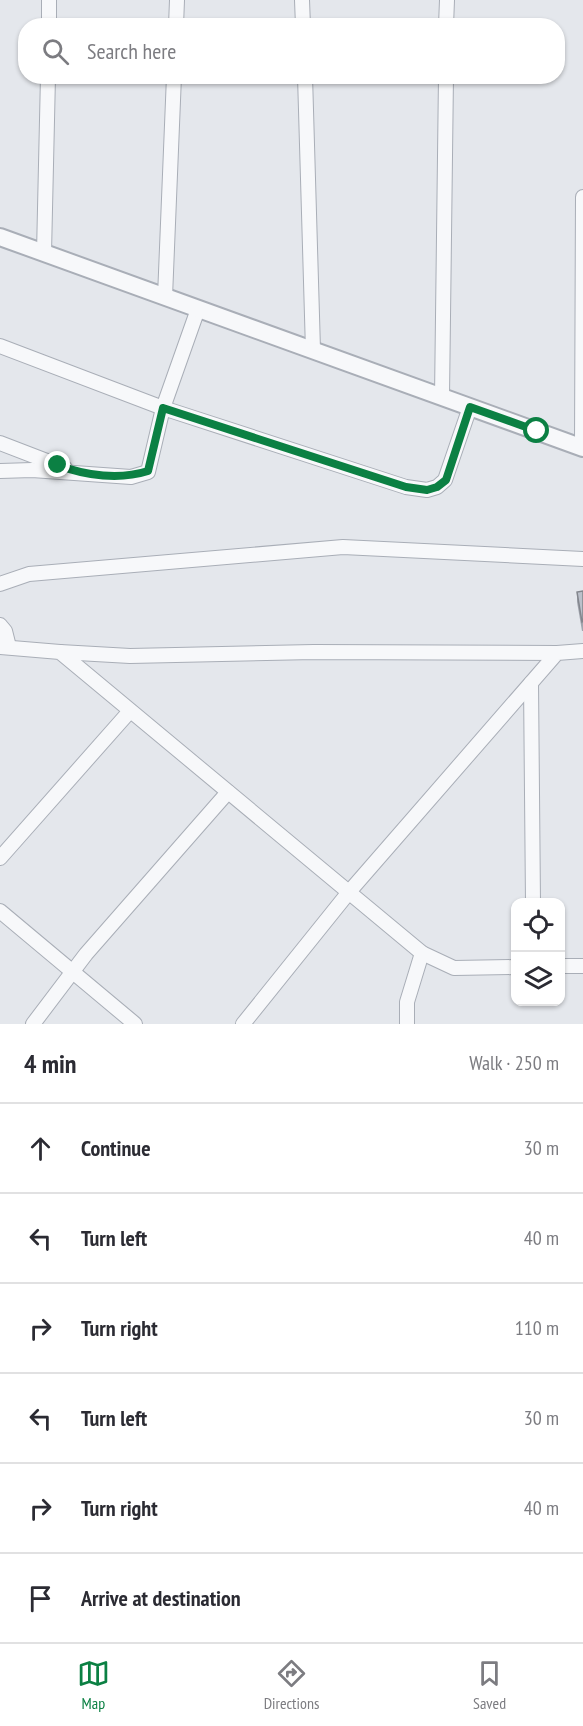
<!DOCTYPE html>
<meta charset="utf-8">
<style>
:root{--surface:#fff;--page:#f7f7f7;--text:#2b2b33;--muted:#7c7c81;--line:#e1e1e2;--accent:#0b8043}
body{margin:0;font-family:"PT Sans Narrow",sans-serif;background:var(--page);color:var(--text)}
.controls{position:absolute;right:18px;bottom:18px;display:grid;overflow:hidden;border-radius:12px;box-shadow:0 2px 4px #0004}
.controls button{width:54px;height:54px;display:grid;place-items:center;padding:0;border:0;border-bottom:2px solid var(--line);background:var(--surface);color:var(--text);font:30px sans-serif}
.stop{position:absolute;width:18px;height:18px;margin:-14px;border:4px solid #0b8043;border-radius:50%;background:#fff}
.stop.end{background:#0b8043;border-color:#fff;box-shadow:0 2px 6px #0008}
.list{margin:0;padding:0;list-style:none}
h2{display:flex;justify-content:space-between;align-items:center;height:78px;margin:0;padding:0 24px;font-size:26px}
h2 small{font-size:20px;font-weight:400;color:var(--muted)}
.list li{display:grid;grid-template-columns:39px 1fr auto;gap:18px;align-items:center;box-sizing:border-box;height:90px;padding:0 24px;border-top:2px solid var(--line)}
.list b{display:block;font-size:22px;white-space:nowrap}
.list em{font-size:20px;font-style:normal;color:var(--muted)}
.icon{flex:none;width:33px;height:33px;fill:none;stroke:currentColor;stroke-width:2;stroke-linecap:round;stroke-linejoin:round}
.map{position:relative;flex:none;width:583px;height:1024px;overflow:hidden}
.search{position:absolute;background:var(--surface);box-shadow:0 2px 4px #0004;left:18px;right:18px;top:18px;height:66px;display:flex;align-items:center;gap:15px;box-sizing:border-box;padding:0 21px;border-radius:24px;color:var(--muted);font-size:22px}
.sheet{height:618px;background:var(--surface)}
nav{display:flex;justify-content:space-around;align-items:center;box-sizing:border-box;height:84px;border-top:2px solid var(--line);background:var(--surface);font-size:16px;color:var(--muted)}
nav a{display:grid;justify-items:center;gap:3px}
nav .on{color:var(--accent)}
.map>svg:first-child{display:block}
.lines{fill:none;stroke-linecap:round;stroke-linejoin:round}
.minor-casing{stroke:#a9aeb7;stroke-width:16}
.tertiary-casing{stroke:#a9aeb7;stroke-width:20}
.minor{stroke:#f7f8fa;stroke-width:14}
.tertiary{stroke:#f7f8fa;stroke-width:16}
.wall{fill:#a1a5ae}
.building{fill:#bbc0ca;stroke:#83868d;stroke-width:1.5}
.route{stroke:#0b8043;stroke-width:8}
</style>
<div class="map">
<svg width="583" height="1024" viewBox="0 0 583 1024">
<rect width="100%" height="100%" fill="#e4e7ec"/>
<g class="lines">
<!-- minor casing -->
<g class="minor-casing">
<g id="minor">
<path d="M302,0L303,26"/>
<path d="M49,26V0"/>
<path d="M176,26L177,0"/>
<path d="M446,26L447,0"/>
<path d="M305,76L313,350"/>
<path d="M44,253L48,76"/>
<path d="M165,297L174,76"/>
<path d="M0,346L163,408L406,487L427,490L437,487L445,480L470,407"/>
<path d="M442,397L446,76"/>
<path d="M0,443L65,468"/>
<path d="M582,447L583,197"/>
<path d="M0,471L32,470L131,477L148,472L163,408L198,309"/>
<path d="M0,584L29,574L343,547L583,559"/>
<path d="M0,625L5,631L9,647"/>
<path d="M0,647L60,652L422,953L454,968L516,967"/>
<path d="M60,652L130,656L314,652L557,653"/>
<path d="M531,683L533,903"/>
<path d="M0,858L130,711"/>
<path d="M0,911L135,1024"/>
<path d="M560,966H583"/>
<path d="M33,1024L86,954L228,792"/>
<path d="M243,1024L349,892L557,653L583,651"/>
<path d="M407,1024V1002L422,953"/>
</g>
</g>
<!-- tertiary casing -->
<g class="tertiary-casing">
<path id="tertiary" d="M0,237L583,448"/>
</g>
<!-- minor -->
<use href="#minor" class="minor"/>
<!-- tertiary -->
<use href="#tertiary" class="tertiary"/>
</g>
<!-- wall -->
<path class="wall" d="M583,591V631H582L577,602V592Z"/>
<!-- building -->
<path class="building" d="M583,591V621L582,622L577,592Z"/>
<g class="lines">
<!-- route -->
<path class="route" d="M58,465C86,476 120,480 148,471L163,408L406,487L427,490L437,487L446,480L470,407L537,431"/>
</g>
</svg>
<div class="controls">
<button><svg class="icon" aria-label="locate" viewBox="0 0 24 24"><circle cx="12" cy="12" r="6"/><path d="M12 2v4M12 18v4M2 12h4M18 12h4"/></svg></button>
<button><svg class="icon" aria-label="layers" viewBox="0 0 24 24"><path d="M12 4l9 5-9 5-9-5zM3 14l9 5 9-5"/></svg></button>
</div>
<div class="stop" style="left:537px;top:431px"></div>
<div class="stop end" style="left:58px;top:465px"></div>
<div class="search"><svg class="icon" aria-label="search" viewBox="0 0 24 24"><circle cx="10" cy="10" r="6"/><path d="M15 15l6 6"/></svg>Search here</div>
</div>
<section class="sheet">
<h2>4 min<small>Walk · 250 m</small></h2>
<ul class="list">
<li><svg class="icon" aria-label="ahead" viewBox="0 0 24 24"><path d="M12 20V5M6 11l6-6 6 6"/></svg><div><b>Continue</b></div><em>30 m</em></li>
<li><svg class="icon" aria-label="left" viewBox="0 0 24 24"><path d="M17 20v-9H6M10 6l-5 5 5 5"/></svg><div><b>Turn left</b></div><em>40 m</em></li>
<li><svg class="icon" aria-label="right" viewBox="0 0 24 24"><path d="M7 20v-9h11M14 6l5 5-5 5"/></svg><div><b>Turn right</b></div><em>110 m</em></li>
<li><svg class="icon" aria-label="left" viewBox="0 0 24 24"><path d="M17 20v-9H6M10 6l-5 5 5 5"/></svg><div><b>Turn left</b></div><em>30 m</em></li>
<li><svg class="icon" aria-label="right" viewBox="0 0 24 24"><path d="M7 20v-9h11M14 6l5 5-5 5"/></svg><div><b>Turn right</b></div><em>40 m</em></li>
<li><svg class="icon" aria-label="arrive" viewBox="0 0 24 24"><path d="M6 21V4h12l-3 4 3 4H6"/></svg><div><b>Arrive at destination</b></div></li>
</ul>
</section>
<nav>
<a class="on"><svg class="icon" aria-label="map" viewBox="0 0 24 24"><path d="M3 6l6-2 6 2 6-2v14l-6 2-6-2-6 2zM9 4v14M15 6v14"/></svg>Map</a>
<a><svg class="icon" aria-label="directions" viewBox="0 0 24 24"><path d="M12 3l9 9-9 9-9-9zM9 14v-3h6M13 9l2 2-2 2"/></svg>Directions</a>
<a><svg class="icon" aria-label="saved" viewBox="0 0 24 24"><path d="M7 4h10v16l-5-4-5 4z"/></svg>Saved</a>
</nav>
